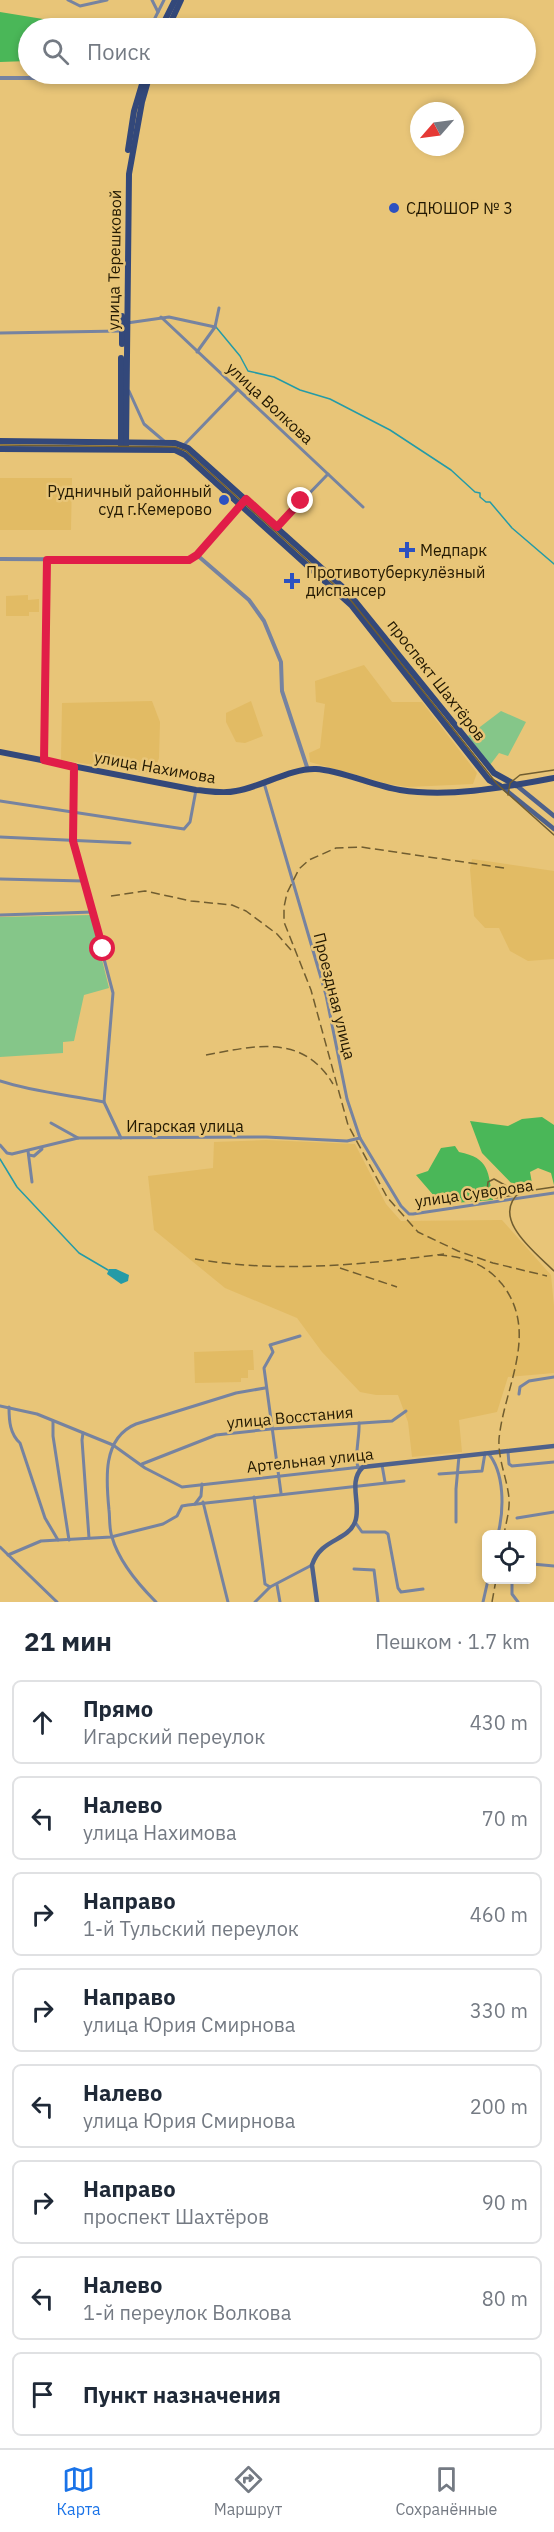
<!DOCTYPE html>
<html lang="ru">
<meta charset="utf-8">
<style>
:root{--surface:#fff;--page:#f2f2f3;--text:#1f2937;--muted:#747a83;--line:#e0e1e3;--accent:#1a73e8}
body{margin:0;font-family:"IBM Plex Sans",sans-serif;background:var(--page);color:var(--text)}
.controls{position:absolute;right:18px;bottom:18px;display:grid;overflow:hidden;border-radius:9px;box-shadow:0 3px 9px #0003}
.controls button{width:54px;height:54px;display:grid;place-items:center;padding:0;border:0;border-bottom:2px solid var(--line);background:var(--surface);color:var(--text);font:30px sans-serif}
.compass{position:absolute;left:410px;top:102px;width:54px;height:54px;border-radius:50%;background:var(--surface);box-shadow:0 3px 9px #0003;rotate:242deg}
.stop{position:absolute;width:18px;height:18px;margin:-14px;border:4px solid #e11d48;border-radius:50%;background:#fff}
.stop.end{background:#e11d48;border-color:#fff;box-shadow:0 2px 6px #0008}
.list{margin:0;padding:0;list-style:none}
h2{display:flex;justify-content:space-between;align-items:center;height:78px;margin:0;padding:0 24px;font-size:26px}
h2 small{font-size:20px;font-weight:400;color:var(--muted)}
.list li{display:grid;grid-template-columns:39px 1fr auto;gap:18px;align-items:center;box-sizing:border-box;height:84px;margin:0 12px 12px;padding:0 12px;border:2px solid var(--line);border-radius:9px}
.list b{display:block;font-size:22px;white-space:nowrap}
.list p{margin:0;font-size:20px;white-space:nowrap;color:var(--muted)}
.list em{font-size:20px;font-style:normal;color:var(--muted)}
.icon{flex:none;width:33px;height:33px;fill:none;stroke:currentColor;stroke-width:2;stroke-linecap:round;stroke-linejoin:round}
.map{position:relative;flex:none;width:554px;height:1602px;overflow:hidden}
.search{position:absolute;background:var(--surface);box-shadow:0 3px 9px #0003;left:18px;right:18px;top:18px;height:66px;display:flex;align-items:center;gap:15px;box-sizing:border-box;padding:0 21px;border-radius:33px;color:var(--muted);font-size:22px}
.sheet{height:846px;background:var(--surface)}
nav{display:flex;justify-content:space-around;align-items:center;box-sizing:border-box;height:84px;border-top:2px solid var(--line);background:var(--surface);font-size:16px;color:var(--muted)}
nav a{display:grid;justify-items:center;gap:3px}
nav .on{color:var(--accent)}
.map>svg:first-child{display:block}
.built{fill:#e2bb64}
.green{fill:#85c689}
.forest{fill:#4ab758}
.water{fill:#249ba7}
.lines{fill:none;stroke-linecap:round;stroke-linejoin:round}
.stream{stroke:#249ba7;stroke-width:1.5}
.minor{stroke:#7683a0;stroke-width:3}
.tertiary{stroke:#7683a0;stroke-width:4}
.secondary{stroke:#4e618b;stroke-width:4.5}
.primary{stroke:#33487a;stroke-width:6}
.tram{stroke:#705d30;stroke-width:1.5}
.rail{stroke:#705d30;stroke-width:1.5;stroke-dasharray:9 4.5;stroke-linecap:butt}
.route{stroke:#e11d48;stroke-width:8}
.poi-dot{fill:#2c51c1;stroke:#e8c578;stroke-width:2}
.labels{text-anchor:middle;stroke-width:5;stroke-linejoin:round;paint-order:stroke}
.poi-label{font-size:16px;fill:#231902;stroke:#e8c578;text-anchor:start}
.street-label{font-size:16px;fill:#231902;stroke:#e8c578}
</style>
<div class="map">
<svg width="554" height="1602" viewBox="0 0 554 1602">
<rect width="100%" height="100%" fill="#e8c578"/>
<!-- built -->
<g class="built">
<path d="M0,478H72L71,530H0Z"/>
<path d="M28,595V600L39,599V612H29V616H6V596Z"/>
<path d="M364,665L392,702H422L477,773L473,784L408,787L388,784L310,762L309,753L320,748L325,704L316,702L315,681Z"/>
<path d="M152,701L160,722L159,758L154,774L61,760L62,703Z"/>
<path d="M251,701L263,736L245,743L236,742L226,722V713Z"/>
<path d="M472,859L554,871V959L528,961L510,951L499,928H485L474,916L470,869Z"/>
<path d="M266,1140L355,1144L386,1204L401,1221L502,1220L551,1275L554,1306V1373L508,1377L497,1412L459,1420L462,1452L412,1457L408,1422L398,1395H376L360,1392L322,1352L297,1318L225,1288L154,1230L148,1176L213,1168L214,1142Z"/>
<path d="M253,1350L254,1370H248V1378H241V1382L195,1383L194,1352Z"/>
</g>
<!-- green -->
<g class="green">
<path d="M501,711L526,722L508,756L499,753L490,765L468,736Z"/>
<path d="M91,915L109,988L84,995L74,1041L63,1042V1053L0,1057V917Z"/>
</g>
<!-- forest -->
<g class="forest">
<path d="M0,12L43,19L51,26C66,19 84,25 100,28H28V61L0,62Z"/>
<path d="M137,20L142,28H108Z"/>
<path d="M542,1117L554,1125V1185L551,1173L538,1168L530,1172L533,1189L516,1188L482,1153L470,1121L508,1126L522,1119Z"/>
<path d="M455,1146L459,1152C490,1158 488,1172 493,1200L441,1204L416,1175L428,1171L441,1148Z"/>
</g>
<!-- water -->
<path class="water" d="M109,1269H116L129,1275L128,1281L121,1284L107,1274Z"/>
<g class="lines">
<!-- stream -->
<g class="stream">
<path d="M216,327L240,356L248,371L274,377L300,390L330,399L390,430L451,470L475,492L480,493V497L486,502H490L512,528L554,564"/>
<path d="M0,1159L17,1187L79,1253L108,1270"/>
</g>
<!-- minor -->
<g class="minor">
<path d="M68,0L80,6L107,0"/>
<path d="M158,12L164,0"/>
<path d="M150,28L158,12L152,0"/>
<path d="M161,317L363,507"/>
<path d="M127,323L169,317L215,327L219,308"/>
<path d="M0,333L121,331"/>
<path d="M197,352L215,327"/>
<path d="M129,391L144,424L164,441"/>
<path d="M184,445L237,390"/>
<path d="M277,527L328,474"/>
<path d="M44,760L47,559"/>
<path d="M73,767V841L113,993L104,1102L121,1138"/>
<path d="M264,783L326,995L347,1099L360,1138L401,1206L409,1214H413L554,1193"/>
<path d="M0,801L184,829L190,822L196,790"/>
<path d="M0,837L130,843"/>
<path d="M0,879L84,881"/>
<path d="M0,915L93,912"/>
<path d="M0,1081C34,1092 69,1095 104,1102"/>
<path d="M51,1123L78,1138"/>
<path d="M0,1145L7,1153L12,1154L78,1138L266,1137L347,1141L360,1138"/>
<path d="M28,1151L32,1182"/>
<path d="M29,1155L34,1156L42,1149"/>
<path d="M519,1394L520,1387L529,1381L554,1377"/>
<path d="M0,1406L37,1414L113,1445L145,1468L182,1487L361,1467"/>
<path d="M9,1407C9,1421 10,1434 20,1443L45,1518L58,1540"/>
<path d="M53,1421V1436L69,1540"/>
<path d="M83,1433L82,1440L89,1538"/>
<path d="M508,1452L509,1464L512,1466L554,1462"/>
<path d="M488,1453C505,1473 504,1510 498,1534"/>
<path d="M142,1464L216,1435L271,1429L392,1421L406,1411"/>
<path d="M382,1465L385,1482"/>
<path d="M358,1468C354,1454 360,1437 359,1423"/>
<path d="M439,1474L482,1471L485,1453"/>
<path d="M281,1493L264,1368L273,1352L270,1345L300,1336"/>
<path d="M254,1497L265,1584L270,1587"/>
<path d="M203,1502L228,1602"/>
<path d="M195,1504L201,1496L202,1484"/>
<path d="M517,1518L554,1512"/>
<path d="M355,1522L362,1532H385L388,1534L398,1588L401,1592L423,1589"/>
<path d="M456,1522V1489L459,1456"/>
<path d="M0,1547L57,1602"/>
<path d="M8,1555L41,1541L111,1537L163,1524L177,1516L182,1506L188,1505L404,1481"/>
<path d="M532,1564L554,1566"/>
<path d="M354,1569L374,1570L378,1602"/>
<path d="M512,1580V1594L518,1602"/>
<path d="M277,1585L280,1602"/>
<path d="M156,1602C138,1584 119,1562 112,1537C109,1529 110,1518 109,1510C106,1480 102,1438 136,1424L236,1393L265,1388"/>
<path d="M255,1602L270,1587L312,1565"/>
<path d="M483,1602L488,1580"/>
</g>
<!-- tertiary -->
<g class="tertiary">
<path d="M0,78H143"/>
<path d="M197,555L249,600L264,621L281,662L282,691L308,770"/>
<path d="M0,559L189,560L197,555L242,504"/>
</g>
<!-- secondary -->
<g class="secondary">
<path d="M516,785L554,816"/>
<path d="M502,787L554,829"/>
<path d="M317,1602L312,1565C321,1538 347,1542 355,1522C362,1505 347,1482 363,1467L554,1446"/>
</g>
<!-- primary -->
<g class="primary">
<path d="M161,28L175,0"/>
<path d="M168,28L181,0"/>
<path d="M128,150L134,111L145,74"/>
<path d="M122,344V316"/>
<path d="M0,441L175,443L188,448L346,590L494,773L516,785"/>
<path d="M121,446V358"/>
<path d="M126,446L129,174L142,102L150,74"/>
<path d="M0,449L175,450L185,455L351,605L489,780L500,786"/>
<path d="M0,752L196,790C209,791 223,794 236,791C261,787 291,768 316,769C340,770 374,786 400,790C450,798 505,787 554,778"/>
</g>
<!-- tram -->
<g class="tram">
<path d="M0,445L175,447L186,451L349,598L497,784L554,835"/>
<path d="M508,795L510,783L520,775L554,770"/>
<path d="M554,1187L520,1192C489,1218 536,1253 554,1271"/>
<path d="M521,1194L495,1198L487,1192L488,1182L494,1179L512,1189L523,1191"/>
</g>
<!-- rail -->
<g class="rail">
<path d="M504,868L361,847L336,848L309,860L299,869L287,893L284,907V922L311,990L348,1125L387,1197L418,1232L458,1251L493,1263L547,1276"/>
<path d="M111,896L145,891L191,901L232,905L246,911L277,934L291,950"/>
<path d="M206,1055C254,1046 303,1033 333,1084"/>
<path d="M438,1255C463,1256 486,1264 502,1284C540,1333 504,1387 499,1439C498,1460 507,1478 509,1498C510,1510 506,1523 504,1534"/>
<path d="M195,1259C265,1271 334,1267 404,1259"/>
<path d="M397,1260L444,1254"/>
<path d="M340,1268L397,1287"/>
<path d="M492,1602L496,1580"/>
</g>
</g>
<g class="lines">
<!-- route -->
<path class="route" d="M103,949L73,841L74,767L44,760L47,560H189L197,555L246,499L277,527L301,501"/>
</g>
<!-- markers -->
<g class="poi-dot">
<circle cx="394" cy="208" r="6"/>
<circle cx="224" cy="500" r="6"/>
<path d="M404 541h6v6h6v6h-6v6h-6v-6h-6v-6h6z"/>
<path d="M289 572h6v6h6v6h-6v6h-6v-6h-6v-6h6z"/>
</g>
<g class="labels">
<!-- poi labels -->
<g class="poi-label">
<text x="406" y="214">СДЮШОР № 3</text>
<text x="212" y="497" text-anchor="end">Рудничный районный<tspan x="212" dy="18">суд г.Кемерово</tspan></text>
<text x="420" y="556">Медпарк</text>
<text x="306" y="578">Противотуберкулёзный<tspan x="306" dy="18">диспансер</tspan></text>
</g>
<!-- street labels -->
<g class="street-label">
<text transform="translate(114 260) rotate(-89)" y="6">улица Терешковой</text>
<text transform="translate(270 403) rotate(43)" y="6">улица Волкова</text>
<text transform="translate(437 680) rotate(52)" y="6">проспект Шахтёров</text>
<text transform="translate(155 767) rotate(10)" y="6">улица Нахимова</text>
<text transform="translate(335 996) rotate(76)" y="6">Проездная улица</text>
<text x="185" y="1132">Игарская улица</text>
<text transform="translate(474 1193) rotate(-8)" y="6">улица Суворова</text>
<text transform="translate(290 1417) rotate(-5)" y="6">улица Восстания</text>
<text transform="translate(310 1460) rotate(-6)" y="6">Артельная улица</text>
</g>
</g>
</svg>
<div class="controls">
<button><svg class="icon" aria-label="locate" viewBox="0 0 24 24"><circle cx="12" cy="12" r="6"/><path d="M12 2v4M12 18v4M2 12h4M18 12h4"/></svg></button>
</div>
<svg class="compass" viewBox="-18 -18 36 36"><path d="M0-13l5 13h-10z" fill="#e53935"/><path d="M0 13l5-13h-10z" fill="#747a83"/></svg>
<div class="stop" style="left:103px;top:949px"></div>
<div class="stop end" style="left:301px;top:501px"></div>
<div class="search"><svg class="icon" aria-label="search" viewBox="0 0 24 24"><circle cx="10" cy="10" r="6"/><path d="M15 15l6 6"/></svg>Поиск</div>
</div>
<section class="sheet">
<h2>21 мин<small>Пешком · 1.7 km</small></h2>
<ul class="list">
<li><svg class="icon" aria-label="ahead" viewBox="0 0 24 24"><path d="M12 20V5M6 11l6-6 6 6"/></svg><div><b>Прямо</b><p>Игарский переулок</p></div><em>430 m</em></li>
<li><svg class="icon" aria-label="left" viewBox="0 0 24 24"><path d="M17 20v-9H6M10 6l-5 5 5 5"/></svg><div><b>Налево</b><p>улица Нахимова</p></div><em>70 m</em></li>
<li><svg class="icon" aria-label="right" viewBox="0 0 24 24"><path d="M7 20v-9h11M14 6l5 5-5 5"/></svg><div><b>Направо</b><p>1-й Тульский переулок</p></div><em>460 m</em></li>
<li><svg class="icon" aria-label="right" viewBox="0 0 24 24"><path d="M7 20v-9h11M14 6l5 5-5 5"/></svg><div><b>Направо</b><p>улица Юрия Смирнова</p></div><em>330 m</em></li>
<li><svg class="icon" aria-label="left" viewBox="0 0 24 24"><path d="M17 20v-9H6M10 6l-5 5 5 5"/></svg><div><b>Налево</b><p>улица Юрия Смирнова</p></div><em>200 m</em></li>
<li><svg class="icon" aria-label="right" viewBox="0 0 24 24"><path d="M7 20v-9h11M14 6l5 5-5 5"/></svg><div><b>Направо</b><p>проспект Шахтёров</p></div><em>90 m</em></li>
<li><svg class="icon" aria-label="left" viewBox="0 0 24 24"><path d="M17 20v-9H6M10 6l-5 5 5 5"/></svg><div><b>Налево</b><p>1-й переулок Волкова</p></div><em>80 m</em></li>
<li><svg class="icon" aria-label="arrive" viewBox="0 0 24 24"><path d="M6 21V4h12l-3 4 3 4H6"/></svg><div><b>Пункт назначения</b></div></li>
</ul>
</section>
<nav>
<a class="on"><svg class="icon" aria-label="map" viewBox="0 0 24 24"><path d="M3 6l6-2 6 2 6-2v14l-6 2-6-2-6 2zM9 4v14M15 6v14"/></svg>Карта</a>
<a><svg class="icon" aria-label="directions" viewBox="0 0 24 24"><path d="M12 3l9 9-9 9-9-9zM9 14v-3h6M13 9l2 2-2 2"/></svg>Маршрут</a>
<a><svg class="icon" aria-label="saved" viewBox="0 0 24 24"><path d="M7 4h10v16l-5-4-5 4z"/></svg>Сохранённые</a>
</nav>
